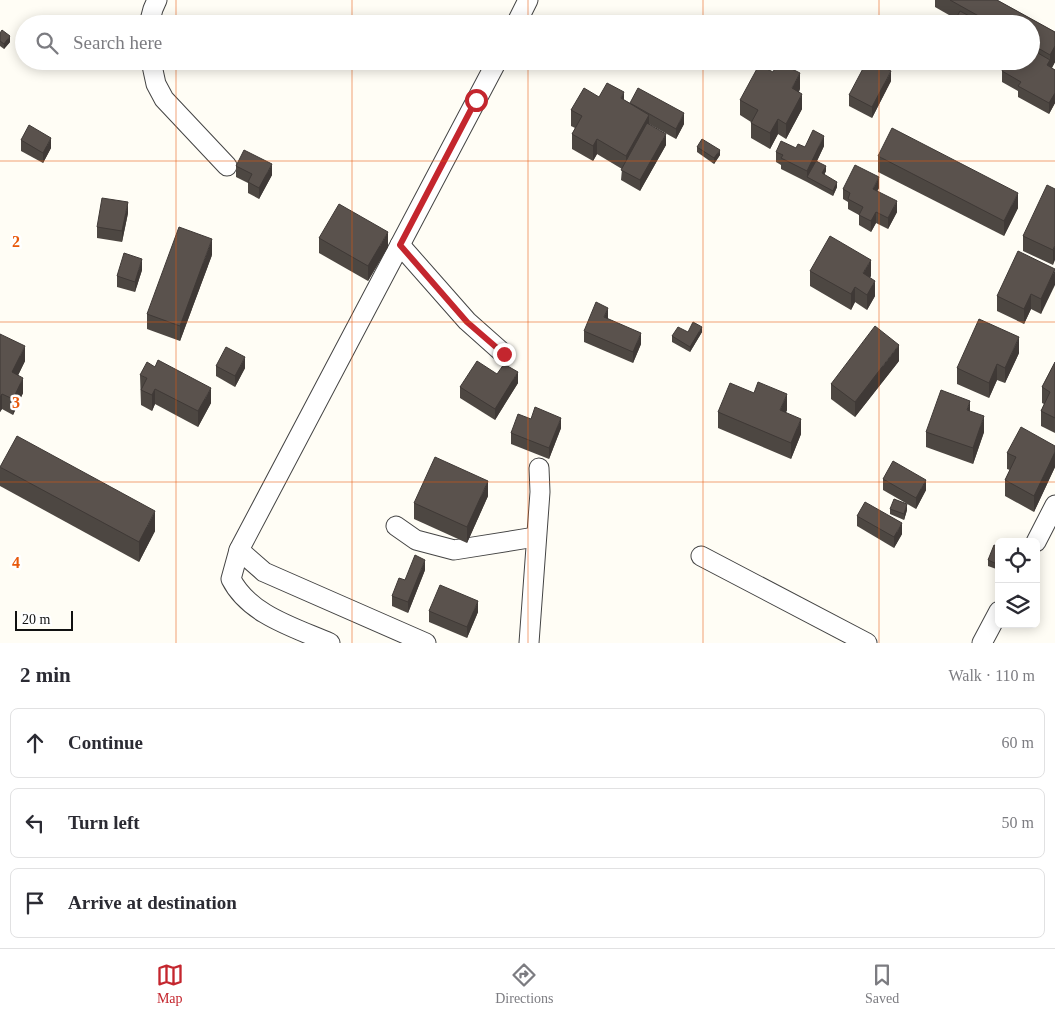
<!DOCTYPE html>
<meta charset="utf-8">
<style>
:root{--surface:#fff;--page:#f2f2f3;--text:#2b2b33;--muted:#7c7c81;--line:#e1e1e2;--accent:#c4262e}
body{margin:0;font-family:Georgia,serif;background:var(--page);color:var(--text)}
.controls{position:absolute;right:15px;bottom:15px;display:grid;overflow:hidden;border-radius:8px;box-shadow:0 2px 12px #0003}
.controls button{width:45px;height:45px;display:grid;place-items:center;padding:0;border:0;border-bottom:1px solid var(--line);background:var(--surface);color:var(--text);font:25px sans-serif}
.scale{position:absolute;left:15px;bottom:12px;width:58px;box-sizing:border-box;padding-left:5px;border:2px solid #111;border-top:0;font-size:14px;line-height:18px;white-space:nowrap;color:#111;-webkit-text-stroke:4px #fff;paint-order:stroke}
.stop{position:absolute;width:15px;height:15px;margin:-11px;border:4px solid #c4262e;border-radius:50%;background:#fff}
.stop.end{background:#c4262e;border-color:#fff;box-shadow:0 1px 5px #0008}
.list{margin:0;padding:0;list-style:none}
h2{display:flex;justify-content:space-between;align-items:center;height:65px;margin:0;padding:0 20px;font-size:21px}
h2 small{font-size:16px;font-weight:400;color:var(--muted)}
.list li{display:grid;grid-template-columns:32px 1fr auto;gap:15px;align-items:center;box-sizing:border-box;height:70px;margin:0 10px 10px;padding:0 10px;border:1px solid var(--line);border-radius:8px}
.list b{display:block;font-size:19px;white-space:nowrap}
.list em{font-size:16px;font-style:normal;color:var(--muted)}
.icon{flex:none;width:28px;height:28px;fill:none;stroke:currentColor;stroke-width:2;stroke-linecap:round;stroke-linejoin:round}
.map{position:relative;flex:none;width:1055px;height:643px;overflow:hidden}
.search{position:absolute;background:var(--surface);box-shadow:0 2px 12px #0003;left:15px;right:15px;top:15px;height:55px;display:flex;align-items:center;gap:12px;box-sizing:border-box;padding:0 18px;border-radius:28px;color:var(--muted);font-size:19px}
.sheet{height:305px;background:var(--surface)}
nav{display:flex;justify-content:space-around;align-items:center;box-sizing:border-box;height:70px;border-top:1px solid var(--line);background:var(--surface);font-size:14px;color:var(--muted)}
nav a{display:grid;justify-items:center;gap:2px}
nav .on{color:var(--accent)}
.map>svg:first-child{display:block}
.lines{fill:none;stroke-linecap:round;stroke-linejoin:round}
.minor-casing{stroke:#444;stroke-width:21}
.minor{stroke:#fff;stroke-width:19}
.wall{fill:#4d4742}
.shaded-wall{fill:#3f3936}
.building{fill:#5a524d;stroke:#3f3936}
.route{stroke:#c4262e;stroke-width:6}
.grid{fill:none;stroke:#e8590c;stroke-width:1;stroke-opacity:0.55}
.grid-label{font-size:16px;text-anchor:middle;font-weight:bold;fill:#e8590c;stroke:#fff;stroke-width:5;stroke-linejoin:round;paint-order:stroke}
</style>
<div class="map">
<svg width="1055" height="643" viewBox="0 0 1055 643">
<rect width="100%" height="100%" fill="#fffdf5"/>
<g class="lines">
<!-- minor casing -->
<g class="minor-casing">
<g id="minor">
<path d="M149,24L153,9L157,0"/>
<path d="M516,24L528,0"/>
<path d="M151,61L156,84L164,99L227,166"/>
<path d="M400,245L467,321L504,354"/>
<path d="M396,526L416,540L454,550L535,537"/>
<path d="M1036,542L1055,505"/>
<path d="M239,550L231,579C249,615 296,628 330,643"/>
<path d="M701,556L867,643"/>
<path d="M426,643L264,572L239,550L497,61"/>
<path d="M529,643L540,492L539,468"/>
<path d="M982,643L999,611"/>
</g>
</g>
<!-- minor -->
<use href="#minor" class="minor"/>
</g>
<!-- wall -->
<g class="wall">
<path d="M935,0H997L1055,32V62L1052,68L1055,70V103L1049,114L1018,97V91L1002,82V71L1031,61V24H953L956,19L935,7Z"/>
<path d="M0,33L10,42L4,49L0,46Z"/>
<path d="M891,81L872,118L849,106V95Z"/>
<path d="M800,89L799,92L802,109L786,139L778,134L770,149L751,138V122L740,115V100Z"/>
<path d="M599,97L624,100L630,103L684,124L676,139L649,124L666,145L640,191L621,180L622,169L597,154L593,161L572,149V134L575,128L571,126V110Z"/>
<path d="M21,140L51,148L43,163L21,151Z"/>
<path d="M824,146L817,161L826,171L824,175L837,187L833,196L807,182V181V182L781,169V165L776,162V152L805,147Z"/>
<path d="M697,147L720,155L714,164L697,152Z"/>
<path d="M878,156L1018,208L1004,236L878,172Z"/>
<path d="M236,166L272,175L259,199L248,193V183L236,177Z"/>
<path d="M879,188L877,191L897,212L888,229L876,223L871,232L859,225V215L848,209V202L843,199V189Z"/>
<path d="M1055,189L1053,265L1023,251V236Z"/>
<path d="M128,213L122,242L97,238V227Z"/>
<path d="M319,238L388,247L368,281L319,253Z"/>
<path d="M212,255L180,341L147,329V314Z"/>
<path d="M1055,269L1041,314L1031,309L1024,324L997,311V296Z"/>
<path d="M142,270L135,292L117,287V276Z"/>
<path d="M810,271L871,276L870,277L875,296L867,310L855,302L851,310L810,286Z"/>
<path d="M584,331L641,344L633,363L584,342Z"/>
<path d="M688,332H702L690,352L672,342V336Z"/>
<path d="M0,334L25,361L18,375L23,393L13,415L2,409L0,412Z"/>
<path d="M1019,353L1005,383L997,380L989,398L957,384V368Z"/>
<path d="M899,361L855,417L831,399V384Z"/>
<path d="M1055,362V433L1041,426V411L1044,404L1042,403V387Z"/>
<path d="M216,366L245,368L235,387L216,376Z"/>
<path d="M497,374L518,383L495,420L460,398V387Z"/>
<path d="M140,375L211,403L198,427L155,404L152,411L141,405Z"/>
<path d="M787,410L786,412L801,434L791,459L718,428V412Z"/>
<path d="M970,411L984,432L973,464L926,447V432Z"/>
<path d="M531,419L561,428L549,459L511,444V433Z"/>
<path d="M1055,446V467L1034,512L1005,496V480L1010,470L1007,469V453Z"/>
<path d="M0,467L155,531L139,562L0,486Z"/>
<path d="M883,479L926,490L916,509L883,490Z"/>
<path d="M488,496L467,543L414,519V503Z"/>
<path d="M890,509L907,510L904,520L890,514Z"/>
<path d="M857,516L902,534L894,548L857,526Z"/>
<path d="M999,547V570L988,566V560Z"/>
<path d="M425,570L408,613L392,606V596L405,580Z"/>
<path d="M429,611L478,612L467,638L429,622Z"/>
</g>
<!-- shaded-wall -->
<g class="shaded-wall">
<path d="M10,36V42L4,49V44Z"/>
<path d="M1055,46V62L1047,76V65L1050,60V55Z"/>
<path d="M891,71V81L872,118V107Z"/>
<path d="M800,73V89L792,104V88Z"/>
<path d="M624,92V108L621,98Z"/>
<path d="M1055,93V103L1049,114V103Z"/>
<path d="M802,94V109L786,139V124Z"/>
<path d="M684,113V124L676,139V129Z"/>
<path d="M649,115V130L626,171V156Z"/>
<path d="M778,119V134L770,149V133Z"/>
<path d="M666,134V145L640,191V180Z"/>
<path d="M824,136V146L809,178L807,177V182V171Z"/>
<path d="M51,138V148L43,163V153Z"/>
<path d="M597,139V154L593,161V146Z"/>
<path d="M720,150V155L714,164V158Z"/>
<path d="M272,164V175L259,199V188Z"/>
<path d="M826,166V171L822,179V173Z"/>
<path d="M879,177V188L873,199V189Z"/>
<path d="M837,182V187L833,196V191Z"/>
<path d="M1018,193V208L1004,236V221Z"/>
<path d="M897,201V212L888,229V218Z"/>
<path d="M128,202V213L122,242V231Z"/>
<path d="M876,212V223L871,232V221Z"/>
<path d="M388,232V247L368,281V266Z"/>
<path d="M212,239V255L180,341V326Z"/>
<path d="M1055,245V260L1053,265V250Z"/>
<path d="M142,259V270L135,292V282Z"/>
<path d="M871,260V276L863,289V273Z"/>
<path d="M1055,270V285L1041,314V299Z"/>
<path d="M875,281V296L867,310V295Z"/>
<path d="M855,287V302L851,310V294Z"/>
<path d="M1031,294V309L1024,324V309Z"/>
<path d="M608,308V318L604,328V317Z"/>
<path d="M702,327V332L690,352V347Z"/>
<path d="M641,333V344L633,363V352Z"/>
<path d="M1019,337V353L1005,383V368Z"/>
<path d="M899,345V361L855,417V402Z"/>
<path d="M25,346V361L12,388V372Z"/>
<path d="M245,357V368L235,387V376Z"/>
<path d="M997,364V380L989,398V383Z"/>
<path d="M518,372V383L495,420V409Z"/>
<path d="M23,378V393L13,415V399Z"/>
<path d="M211,388V403L198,427V411Z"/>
<path d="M155,389V404L152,411V395Z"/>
<path d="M2,394V409L0,412V397Z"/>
<path d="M787,394V410L780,425V410Z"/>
<path d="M970,401V416L967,410Z"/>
<path d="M984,416V432L973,464V448Z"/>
<path d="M561,418V428L549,459V448Z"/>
<path d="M801,419V434L791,459V443Z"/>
<path d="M1055,452V467L1034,512V496Z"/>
<path d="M926,480V490L916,509V498Z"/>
<path d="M488,481V496L467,543V527Z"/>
<path d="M907,504V510L904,520V514Z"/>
<path d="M155,511V531L139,562V542Z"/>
<path d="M902,523V534L894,548V537Z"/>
<path d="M425,560V570L408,613V602Z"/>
<path d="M478,601V612L467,638V627Z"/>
</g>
<!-- building -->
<g class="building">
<path d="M950,0H997L1055,32V46L1050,55L1031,44V24H993Z"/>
<path d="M960,11L984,24H953Z"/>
<path d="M2,30L10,36L4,44L0,41V33Z"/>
<path d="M1031,49L1050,60L1047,65L1055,70V93L1049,103L1018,86L1021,82L1002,71L1007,61H1031Z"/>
<path d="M867,61H872L891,71L872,107L849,95Z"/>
<path d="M778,62L800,73L792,88L802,94L786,124L778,119L770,133L751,123L758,110L740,100L759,65L773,72Z"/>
<path d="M607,83L624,92L621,98L649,115L626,156L597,139L593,146L572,134L582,116L571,110L584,88L599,97Z"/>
<path d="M638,88L684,113L676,129L630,103Z"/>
<path d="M647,123L666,134L640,180L621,170Z"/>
<path d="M29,125L51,138L43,153L21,140Z"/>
<path d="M892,128L1018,193L1004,221L878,156Z"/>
<path d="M813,130L824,136L807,171L781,158L783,155L776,152L781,141L796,148L798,144L805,147Z"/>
<path d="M702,139L720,150L714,158L697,147Z"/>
<path d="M244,150L272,164L259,188L248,182L252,174L236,166Z"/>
<path d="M816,161L826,166L822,173L837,182L833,191L807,177Z"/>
<path d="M855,165L879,177L873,189L897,201L888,218L876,212L871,221L859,215L863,207L848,199L850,193L843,189Z"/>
<path d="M1047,185L1055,189V245L1053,250L1023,236Z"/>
<path d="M102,198L128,202L122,231L97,227Z"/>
<path d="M339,204L388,232L368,266L319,238Z"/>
<path d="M179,227L212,239L180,326L147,314Z"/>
<path d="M830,236L871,260L863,273L875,281L867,295L855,287L851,294L810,271Z"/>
<path d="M1018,251L1055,269L1041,299L1031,294L1024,309L997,296Z"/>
<path d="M124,253L142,259L135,282L117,276Z"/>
<path d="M596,302L608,308L604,317L641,333L633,352L584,331Z"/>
<path d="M979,319L1019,337L1005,368L997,364L989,383L957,368Z"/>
<path d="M693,322L702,327L690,347L672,336L678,327L688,332Z"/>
<path d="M875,326L899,345L855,402L831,384Z"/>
<path d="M0,334L25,346L12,372L23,378L13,399L2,394L0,397Z"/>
<path d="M226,347L245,357L235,376L216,366Z"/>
<path d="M158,360L211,388L198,411L155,389L152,395L141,390L147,378L140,375L147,362L155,367Z"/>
<path d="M477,361L497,374L504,364L518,372L495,409L460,387Z"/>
<path d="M1055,362V418L1041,411L1050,392L1042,387Z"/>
<path d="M758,382L787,394L780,410L801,419L791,443L718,412L730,383L754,393Z"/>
<path d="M941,390L970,401L967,410L984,416L973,448L926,432Z"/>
<path d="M535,407L561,418L549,448L511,433L518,414L531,419Z"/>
<path d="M1021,427L1055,446V452L1034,496L1005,480L1016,457L1007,453Z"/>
<path d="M17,436L155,511L139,542L0,467Z"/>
<path d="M435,457L488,481L467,527L414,503Z"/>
<path d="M893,461L926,480L916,498L883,479Z"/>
<path d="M894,499L907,504L904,514L890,509Z"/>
<path d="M865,502L902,523L894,537L857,516Z"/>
<path d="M994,545L999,547V565L988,560Z"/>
<path d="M415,555L425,560L408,602L392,596L399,578L405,580Z"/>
<path d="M440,585L478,601L467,627L429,611Z"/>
</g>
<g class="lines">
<!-- route -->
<path class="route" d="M476,100L400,245L467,322L504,354"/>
</g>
<!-- grid -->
<path class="grid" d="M176,0V24M352,0V24M528,0V24M703,0V24M879,0V24M176,61V643M352,61V643M528,61V643M703,61V643M879,61V643M0,161H1055M0,322H1055M0,482H1055"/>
<g class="grid-label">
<text x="16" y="247">2</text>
<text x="16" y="408">3</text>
<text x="16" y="568">4</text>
</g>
</svg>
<div class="controls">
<button><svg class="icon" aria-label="locate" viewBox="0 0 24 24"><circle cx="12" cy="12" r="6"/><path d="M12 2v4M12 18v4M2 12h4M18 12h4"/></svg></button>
<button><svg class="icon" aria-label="layers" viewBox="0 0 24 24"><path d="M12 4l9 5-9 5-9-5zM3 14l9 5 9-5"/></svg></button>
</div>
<div class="scale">20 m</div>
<div class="stop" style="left:476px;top:100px"></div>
<div class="stop end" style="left:504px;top:354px"></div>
<div class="search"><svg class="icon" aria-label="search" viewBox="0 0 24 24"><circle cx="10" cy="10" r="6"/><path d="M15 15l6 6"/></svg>Search here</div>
</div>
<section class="sheet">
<h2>2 min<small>Walk · 110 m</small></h2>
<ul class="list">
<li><svg class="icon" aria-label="ahead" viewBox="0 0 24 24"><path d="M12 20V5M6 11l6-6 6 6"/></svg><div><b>Continue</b></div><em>60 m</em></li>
<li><svg class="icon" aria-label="left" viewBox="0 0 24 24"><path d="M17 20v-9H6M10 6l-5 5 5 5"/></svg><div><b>Turn left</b></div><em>50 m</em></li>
<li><svg class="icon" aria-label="arrive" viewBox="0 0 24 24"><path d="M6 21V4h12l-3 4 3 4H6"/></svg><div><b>Arrive at destination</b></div></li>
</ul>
</section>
<nav>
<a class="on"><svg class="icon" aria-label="map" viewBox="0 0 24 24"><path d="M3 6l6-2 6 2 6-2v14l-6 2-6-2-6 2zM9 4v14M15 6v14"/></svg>Map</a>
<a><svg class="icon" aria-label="directions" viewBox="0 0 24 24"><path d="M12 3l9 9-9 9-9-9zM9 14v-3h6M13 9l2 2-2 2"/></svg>Directions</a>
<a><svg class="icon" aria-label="saved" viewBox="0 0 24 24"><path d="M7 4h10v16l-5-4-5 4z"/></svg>Saved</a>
</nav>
